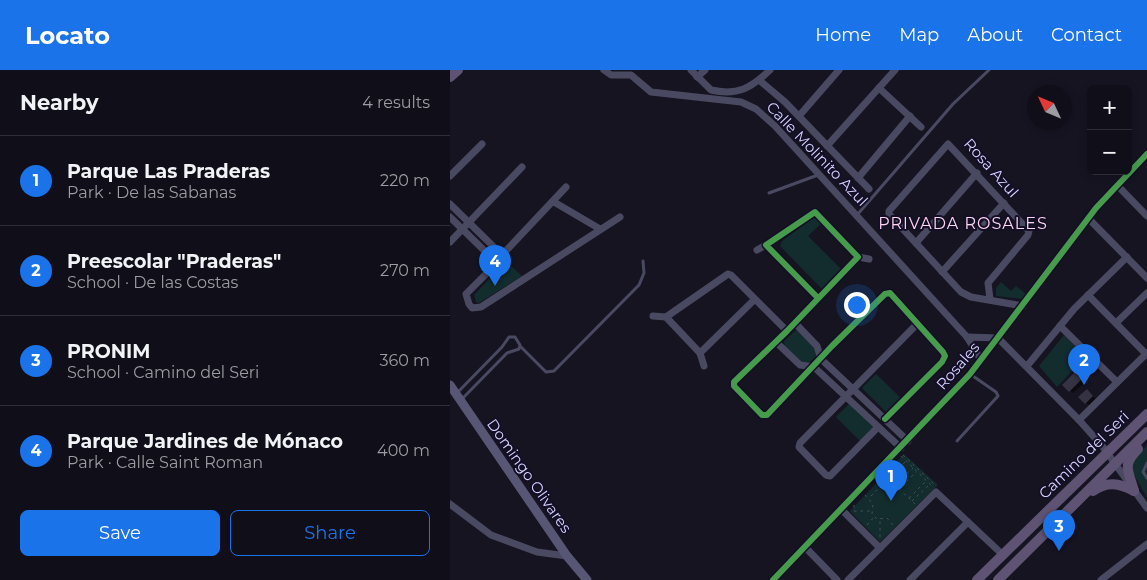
<!DOCTYPE html>
<meta charset="utf-8">
<style>
:root{--surface:#100f19;--page:#191822;--text:#f1f3f6;--muted:#9c9ca2;--line:#302f38;--accent:#1a73e8}
body{margin:0;font-family:Montserrat,sans-serif;background:var(--page);color:var(--text)}
.controls{position:absolute;right:15px;top:15px;display:grid;overflow:hidden;border-radius:8px;box-shadow:0 2px 8px #0003}
.controls button{width:45px;height:45px;display:grid;place-items:center;padding:0;border:0;border-bottom:1px solid var(--line);background:var(--surface);color:var(--text);font:25px sans-serif}
.compass{position:absolute;left:577px;top:15px;width:45px;height:45px;border-radius:50%;background:var(--surface);box-shadow:0 2px 8px #0003;rotate:314deg}
.you{position:absolute;left:406px;top:234px;width:18px;height:18px;margin:-12px;border:4px solid #fff;border-radius:50%;background:#1a73e8;box-shadow:0 0 0 8px #1a73e833}
.badge{display:grid;place-items:center;width:32px;height:32px;border-radius:50%;background:var(--accent);color:#fff;font-size:16px;font-weight:700}
.pin{position:absolute;translate:-50% -41px;filter:drop-shadow(0 1px 2px #0008)}
.pin::after{content:'';position:absolute;top:26px;width:18px;height:15px;background:inherit;clip-path:polygon(0 0,100% 0,50% 100%)}
.list{margin:0;padding:0;list-style:none}
h2{display:flex;justify-content:space-between;align-items:center;height:65px;margin:0;padding:0 20px;font-size:21px}
h2 small{font-size:16px;font-weight:400;color:var(--muted)}
.list li{display:grid;grid-template-columns:32px 1fr auto;gap:15px;align-items:center;box-sizing:border-box;height:90px;padding:0 20px;border-top:1px solid var(--line)}
.list b{display:block;font-size:19px;white-space:nowrap}
.list p{margin:0;font-size:16px;white-space:nowrap;color:var(--muted)}
.list em{font-size:16px;font-style:normal;color:var(--muted)}
.actions{display:flex;gap:10px;padding:15px 20px}
.actions a{flex:1;padding:11px 0;border:1px solid var(--accent);border-radius:8px;text-align:center;font-size:18px;color:var(--accent)}
.actions .main{background:var(--accent);color:#fff}
.map{position:relative;flex:none;width:697px;height:510px;overflow:hidden}
header{display:flex;align-items:center;gap:30px;box-sizing:border-box;height:70px;padding:0 25px;background:var(--accent);color:#fff}
header strong{font-size:24px}
nav{display:flex;gap:28px;margin-inline-start:auto;font-size:18px}
main{display:flex}
aside{flex:1;background:var(--surface)}
.map>svg:first-child{display:block}
.green{fill:#132c2d}
.shadow{fill:#0007}
.building{fill:#343243}
.lines{fill:none;stroke-linecap:round;stroke-linejoin:round}
.path{stroke:#44505f;stroke-width:1;stroke-dasharray:2.5 4;stroke-linecap:butt}
.service{stroke:#4a4962;stroke-width:3}
.minor{stroke:#4a4962;stroke-width:7}
.secondary{stroke:#575674;stroke-width:9}
.primary{stroke:#5e5373;stroke-width:10}
.cycleway-casing{stroke:#130f26;stroke-width:9}
.cycleway{stroke:#469c4c;stroke-width:6}
.labels{text-anchor:middle;stroke-width:4;stroke-linejoin:round;paint-order:stroke}
.street-label{font-size:15px;fill:#d9d4ff;stroke:#130f26}
.neighbourhood-label{font-size:16px;letter-spacing:1px;fill:#ffd6f0;stroke:#130f26}
</style>
<header>
<strong>Locato</strong>
<nav><a>Home</a><a>Map</a><a>About</a><a>Contact</a></nav>
</header>
<main>
<aside>
<h2>Nearby<small>4 results</small></h2>
<ul class="list">
<li><span class="badge">1</span><div><b>Parque Las Praderas</b><p>Park · De las Sabanas</p></div><em>220 m</em></li>
<li><span class="badge">2</span><div><b>Preescolar &quot;Praderas&quot;</b><p>School · De las Costas</p></div><em>270 m</em></li>
<li><span class="badge">3</span><div><b>PRONIM</b><p>School · Camino del Seri</p></div><em>360 m</em></li>
<li><span class="badge">4</span><div><b>Parque Jardines de Mónaco</b><p>Park · Calle Saint Roman</p></div><em>400 m</em></li>
</ul>
<div class="actions"><a class="main">Save</a><a>Share</a></div>
</aside>
<div class="map">
<svg width="697" height="510" viewBox="0 0 697 510">
<rect width="100%" height="100%" fill="#161421"/>
<!-- green -->
<g class="green">
<path d="M366,146L373,152L358,166L392,200L373,220L330,176L332,171Z"/>
<path d="M56,191L72,206L29,233L26,232L24,225Z"/>
<path d="M551,212L561,221L566,216L576,224L573,229L546,226V218Z"/>
<path d="M346,260L350,261L368,278V284L359,293L353,294L335,277L334,271Z"/>
<path d="M614,265L636,286L607,317L589,296Z"/>
<path d="M426,304L452,329L439,342H436L412,318Z"/>
<path d="M400,333L425,356L411,372L386,347Z"/>
<path d="M697,375V428L681,399L684,388Z"/>
<path d="M454,384L488,415L430,472L400,441Z"/>
</g>
<!-- shadow -->
<g class="shadow">
<path d="M637,291L647,300L644,303L640,300Z"/>
<path d="M628,301L638,309L623,323L619,320Z"/>
<path d="M637,321L646,329L640,335L636,333Z"/>
</g>
<!-- building -->
<g class="building">
<path d="M637,290L644,297L639,301L632,294Z"/>
<path d="M628,299L635,306L619,322L612,315Z"/>
<path d="M637,319L643,326L635,334L628,327Z"/>
</g>
<g class="lines">
<!-- path -->
<g class="path">
<path d="M453,385L485,415"/>
<path d="M451,386L483,417"/>
<path d="M454,413L451,409L463,398"/>
<path d="M415,425L423,434L422,444L427,449L437,448L444,456"/>
<path d="M421,426L456,391"/>
<path d="M459,428L476,411"/>
<path d="M462,431L479,415"/>
<path d="M465,434L449,419L466,402"/>
<path d="M404,435V441"/>
<path d="M404,441H421"/>
<path d="M417,455L424,447"/>
<path d="M430,467V450"/>
</g>
<!-- service -->
<g class="service">
<path d="M319,123L368,105"/>
<path d="M407,145L503,34L539,0"/>
<path d="M71,277L96,302L104,301L189,215L194,203L193,191"/>
<path d="M7,323L52,277L59,267H65L70,275L69,279L57,283L11,330"/>
<path d="M507,371L548,326L546,322L520,304"/>
<path d="M697,393L693,402L697,408"/>
</g>
<!-- minor -->
<g class="minor">
<path d="M154,0L161,5H181L201,22L291,32L306,39L325,56L517,267L531,290"/>
<path d="M241,0L261,20C288,26 301,18 320,0"/>
<path d="M247,7L255,0"/>
<path d="M309,10L335,32L419,119"/>
<path d="M429,18L471,57"/>
<path d="M349,46L389,0"/>
<path d="M377,76L445,0"/>
<path d="M0,106L32,74"/>
<path d="M408,108L460,46"/>
<path d="M667,115L697,146"/>
<path d="M104,132L150,159"/>
<path d="M0,134L52,185L116,117"/>
<path d="M0,147L45,191L43,197L16,224L19,234L22,238L31,237L170,147"/>
<path d="M638,148L697,208"/>
<path d="M0,172L72,97"/>
<path d="M466,173L527,103"/>
<path d="M307,180L316,175"/>
<path d="M408,187L419,189"/>
<path d="M492,202L554,133"/>
<path d="M638,225L697,285"/>
<path d="M368,228L316,175L365,142L408,187L337,261L284,312V316L312,345H317L382,276L435,224L440,223L493,282L495,286L492,292L435,349"/>
<path d="M305,229L250,283L216,247L278,204L281,205L337,261"/>
<path d="M540,229L538,213L578,165L579,161L498,74L439,141V144L511,222L521,227L573,236"/>
<path d="M203,246L216,247"/>
<path d="M345,253L367,276L371,289L458,371"/>
<path d="M666,253L697,223"/>
<path d="M610,256L667,312"/>
<path d="M517,267L548,268L629,350L653,377L697,438"/>
<path d="M326,272L350,295L364,297L451,378"/>
<path d="M250,283L254,296"/>
<path d="M577,296L624,239L677,187"/>
<path d="M629,350L697,283"/>
<path d="M428,357L380,406L376,405L349,377L350,373L468,253"/>
<path d="M0,434L41,465L87,482L117,486"/>
<path d="M391,439L430,478"/>
<path d="M355,477L387,510"/>
<path d="M323,510L520,304L646,138L697,84"/>
<path d="M398,510L486,422L553,485"/>
<path d="M460,510L518,452"/>
<path d="M651,510L697,474"/>
</g>
<!-- secondary -->
<path class="secondary" d="M0,315L117,486L137,510"/>
<!-- primary -->
<g class="primary">
<path d="M0,7L8,0"/>
<path d="M643,421C657,411 669,413 684,421"/>
<path d="M684,421C679,401 671,396 688,379"/>
<path d="M527,510L697,344"/>
<path d="M548,510L697,362"/>
</g>
<!-- cycleway casing -->
<g class="cycleway-casing">
<g id="cycleway">
<path d="M368,228L316,175L365,142L408,187L337,261L284,312V316L312,345H317L382,276L435,224L440,223L493,282L495,286L492,292L435,349"/>
<path d="M323,510L520,304L646,138L697,84"/>
</g>
</g>
<!-- cycleway -->
<use href="#cycleway" class="cycleway"/>
</g>
<g class="labels">
<!-- street labels -->
<g class="street-label">
<text transform="translate(367 84) rotate(46)" y="5">Calle Molinito Azul</text>
<text transform="translate(541 98) rotate(48)" y="5">Rosa Azul</text>
<text transform="translate(508 296) rotate(-49)" y="5">Rosales</text>
<text transform="translate(634 385) rotate(-44)" y="5">Camino del Seri</text>
<text transform="translate(79 406) rotate(55)" y="5">Domingo Olivares</text>
</g>
<!-- neighbourhood labels -->
<g class="neighbourhood-label">
<text x="513" y="159">PRIVADA ROSALES</text>
</g>
</g>
</svg>
<div class="controls">
<button>+</button>
<button>−</button>
</div>
<svg class="compass" viewBox="-18 -18 36 36"><path d="M0-13l5 13h-10z" fill="#e53935"/><path d="M0 13l5-13h-10z" fill="#9c9ca2"/></svg>
<div class="you"></div>
<div class="pin badge" style="left:441px;top:431px">1</div>
<div class="pin badge" style="left:634px;top:315px">2</div>
<div class="pin badge" style="left:609px;top:481px">3</div>
<div class="pin badge" style="left:45px;top:216px">4</div>
</div>
</main>
